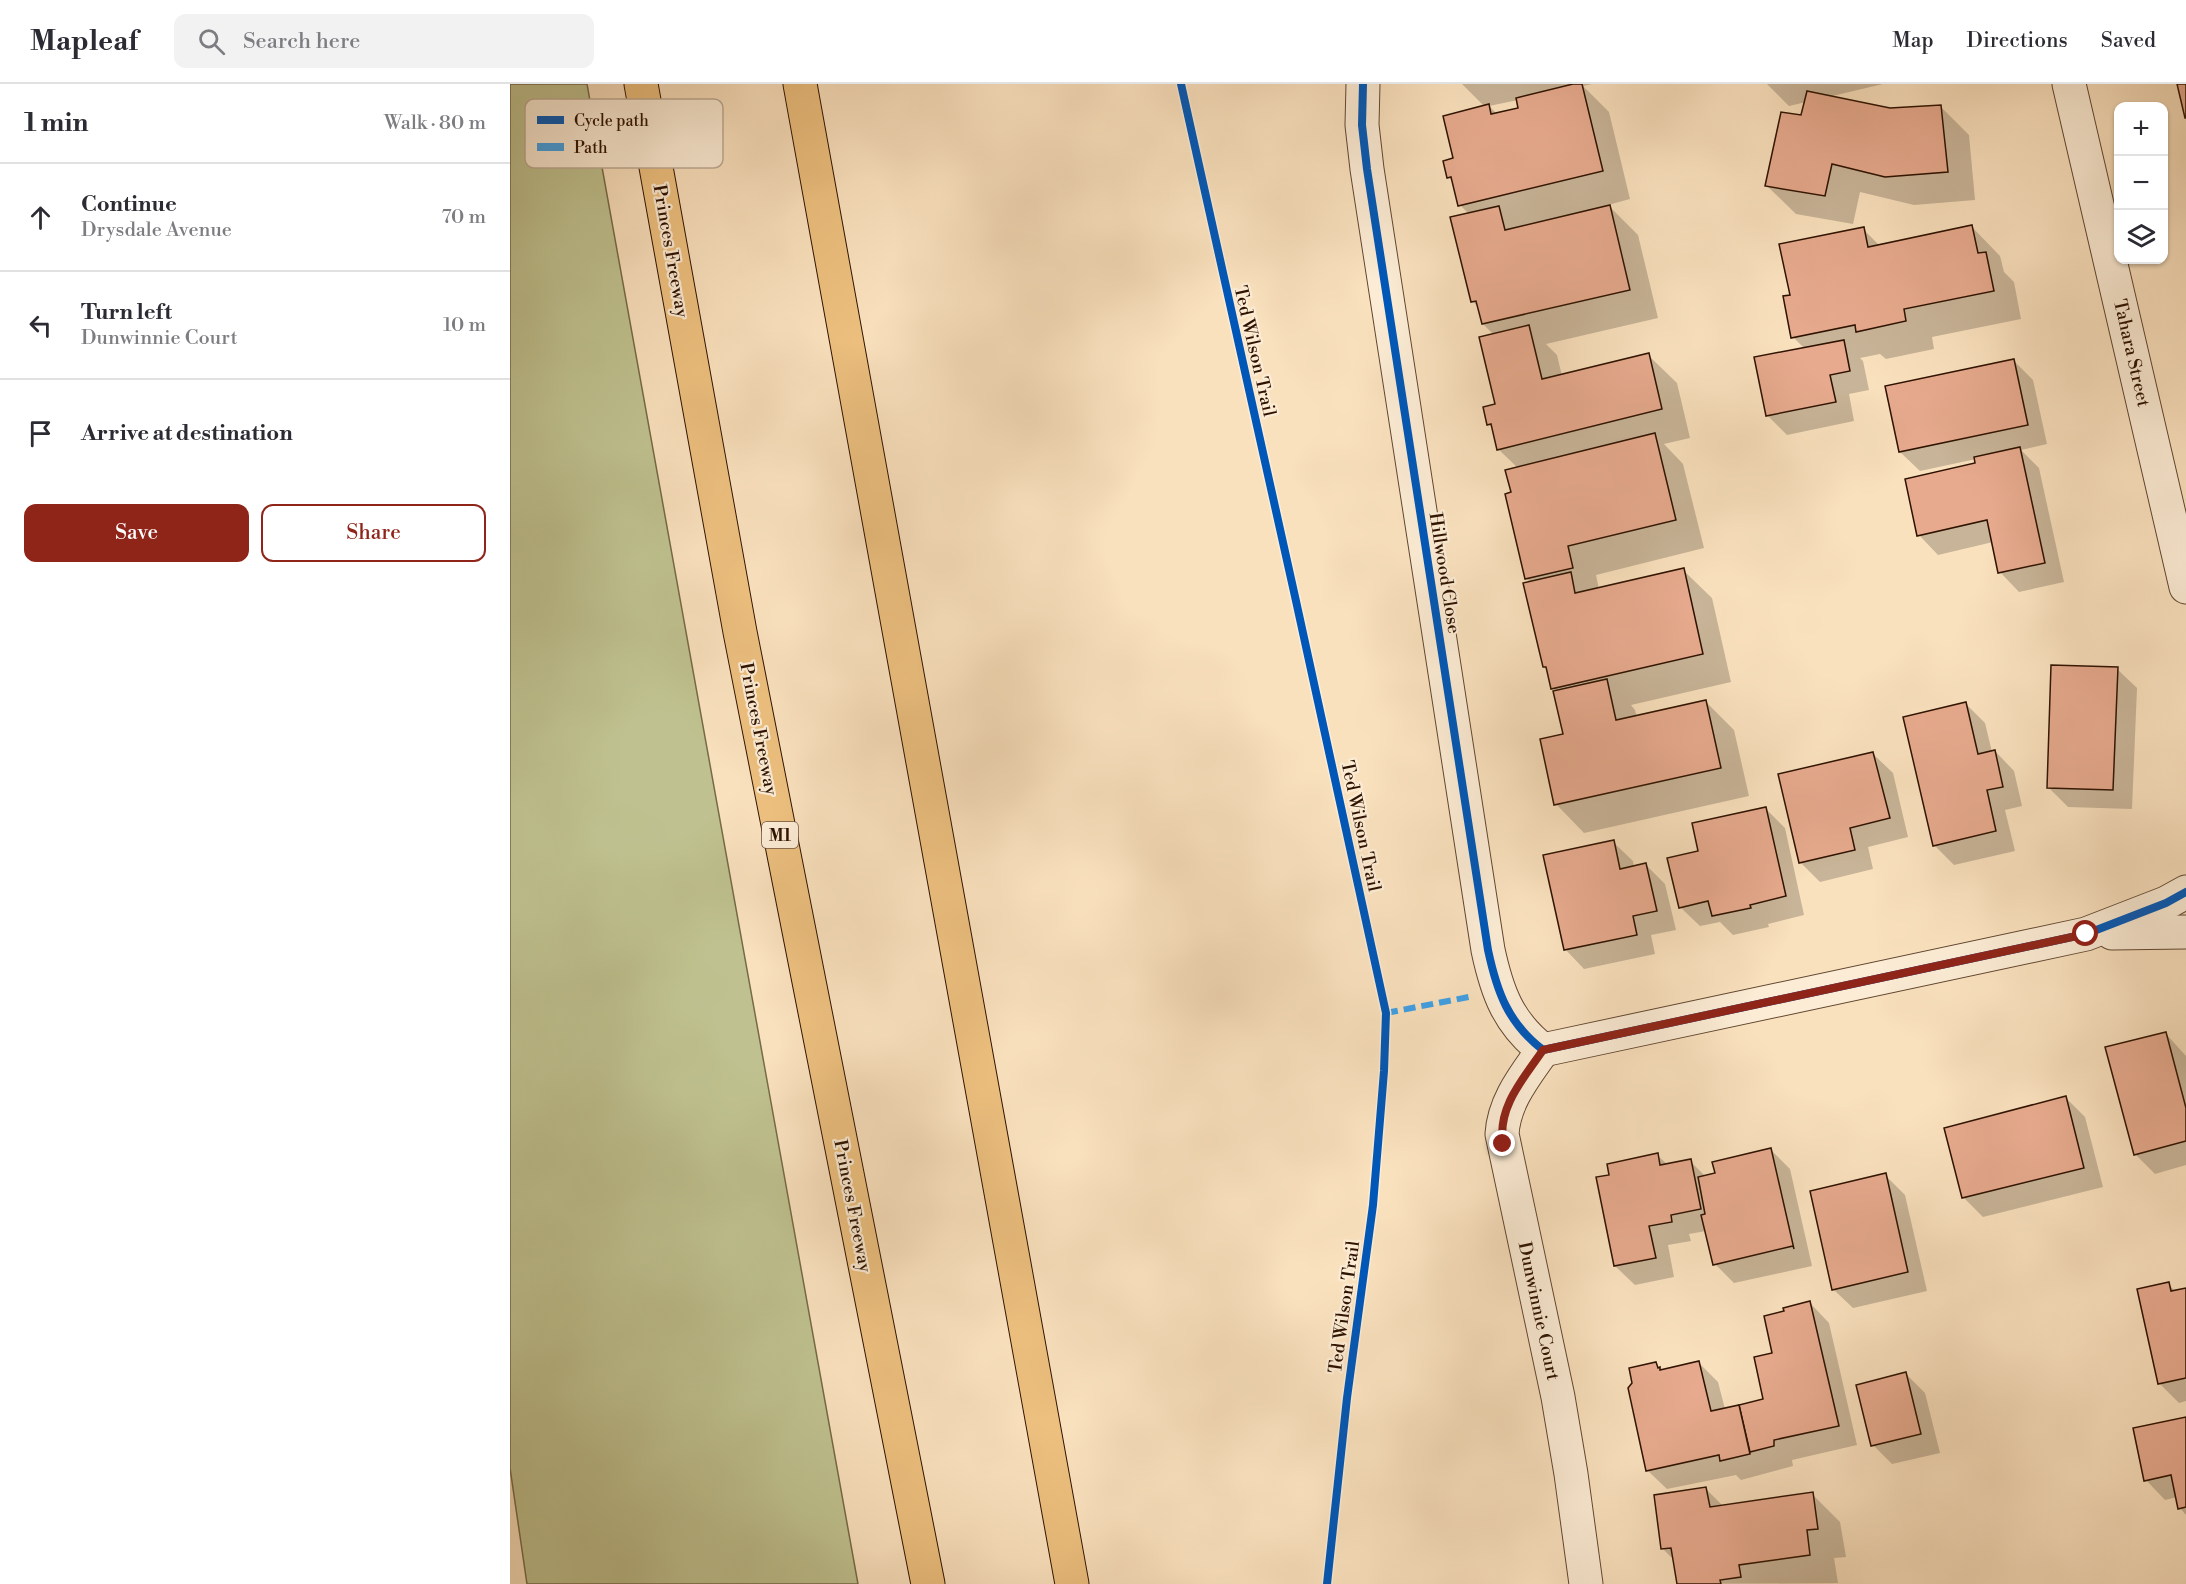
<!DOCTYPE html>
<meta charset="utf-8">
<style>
:root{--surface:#fff;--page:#f2f2f3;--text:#2b2b33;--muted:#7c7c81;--line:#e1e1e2;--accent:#8f2418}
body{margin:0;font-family:"Libre Bodoni",serif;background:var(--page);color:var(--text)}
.controls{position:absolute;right:18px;top:18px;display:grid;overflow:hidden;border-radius:12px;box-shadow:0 2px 4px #0004}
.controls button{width:54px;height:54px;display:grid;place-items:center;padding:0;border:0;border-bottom:2px solid var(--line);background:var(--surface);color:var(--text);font:30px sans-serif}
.stop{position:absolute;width:18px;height:18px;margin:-14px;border:4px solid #8f2418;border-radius:50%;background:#fff}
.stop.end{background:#8f2418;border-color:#fff;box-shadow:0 2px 6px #0008}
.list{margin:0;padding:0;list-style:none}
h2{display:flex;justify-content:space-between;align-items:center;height:78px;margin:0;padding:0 24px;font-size:26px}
h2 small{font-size:20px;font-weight:400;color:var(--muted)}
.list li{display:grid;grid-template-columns:39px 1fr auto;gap:18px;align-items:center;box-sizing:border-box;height:108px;padding:0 24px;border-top:2px solid var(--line)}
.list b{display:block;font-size:22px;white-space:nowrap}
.list p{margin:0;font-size:20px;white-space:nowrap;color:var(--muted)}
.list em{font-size:20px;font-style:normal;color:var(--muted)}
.actions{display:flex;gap:12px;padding:18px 24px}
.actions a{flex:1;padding:14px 0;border:2px solid var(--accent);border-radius:12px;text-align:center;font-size:21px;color:var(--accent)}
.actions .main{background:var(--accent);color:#fff}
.icon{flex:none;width:33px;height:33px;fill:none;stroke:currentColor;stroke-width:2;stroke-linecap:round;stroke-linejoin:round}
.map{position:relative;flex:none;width:1676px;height:1500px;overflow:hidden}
header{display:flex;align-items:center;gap:36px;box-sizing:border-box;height:84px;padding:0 30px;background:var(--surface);border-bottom:2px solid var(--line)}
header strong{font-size:28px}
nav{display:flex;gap:33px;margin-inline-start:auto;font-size:21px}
.search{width:420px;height:54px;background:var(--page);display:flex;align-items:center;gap:15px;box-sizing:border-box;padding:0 21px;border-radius:12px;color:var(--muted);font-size:22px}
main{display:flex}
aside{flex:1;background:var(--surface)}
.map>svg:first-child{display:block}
.green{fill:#bfc290;stroke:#766a48;stroke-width:1.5}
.shadow{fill:#0003;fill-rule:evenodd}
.building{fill:#e7aa8e;stroke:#2e1200;stroke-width:1.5}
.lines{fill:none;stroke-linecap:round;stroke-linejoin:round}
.minor-casing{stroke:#614630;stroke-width:35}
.motorway-casing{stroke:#2e1200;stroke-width:35}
.minor{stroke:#fcecd5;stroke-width:33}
.motorway{stroke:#edc07f;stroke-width:33}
.quiet{stroke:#3ea1e9;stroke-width:6;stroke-dasharray:12 6;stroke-linecap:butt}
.cycleway-casing{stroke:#fcecd5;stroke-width:11}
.cycleway{stroke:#0057b8;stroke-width:8}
.route{stroke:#8f2418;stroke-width:8}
.labels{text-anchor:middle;stroke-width:4.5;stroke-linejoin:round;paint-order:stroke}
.shield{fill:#fcecd5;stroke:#6c5340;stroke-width:1.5}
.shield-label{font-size:16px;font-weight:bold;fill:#2e1200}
.street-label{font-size:18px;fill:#2e1200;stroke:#fcecd5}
.key{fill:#fcecd5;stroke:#beab95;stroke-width:1.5}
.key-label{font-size:16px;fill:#2e1200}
</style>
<header>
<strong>Mapleaf</strong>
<div class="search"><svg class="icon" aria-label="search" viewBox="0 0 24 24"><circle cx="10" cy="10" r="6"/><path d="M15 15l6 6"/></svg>Search here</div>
<nav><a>Map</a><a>Directions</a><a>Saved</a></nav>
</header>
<main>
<aside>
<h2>1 min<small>Walk · 80 m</small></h2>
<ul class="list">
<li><svg class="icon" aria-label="ahead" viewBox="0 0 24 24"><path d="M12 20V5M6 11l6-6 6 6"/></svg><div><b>Continue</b><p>Drysdale Avenue</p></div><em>70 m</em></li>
<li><svg class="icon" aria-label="left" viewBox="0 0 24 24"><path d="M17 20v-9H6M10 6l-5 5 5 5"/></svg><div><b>Turn left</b><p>Dunwinnie Court</p></div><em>10 m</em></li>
<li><svg class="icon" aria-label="arrive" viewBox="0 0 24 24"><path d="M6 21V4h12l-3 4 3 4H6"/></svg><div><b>Arrive at destination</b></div></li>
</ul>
<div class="actions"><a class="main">Save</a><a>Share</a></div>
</aside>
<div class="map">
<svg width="1676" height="1500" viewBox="0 0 1676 1500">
<rect width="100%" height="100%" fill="#fae1be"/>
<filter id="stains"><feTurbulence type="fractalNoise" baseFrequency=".00333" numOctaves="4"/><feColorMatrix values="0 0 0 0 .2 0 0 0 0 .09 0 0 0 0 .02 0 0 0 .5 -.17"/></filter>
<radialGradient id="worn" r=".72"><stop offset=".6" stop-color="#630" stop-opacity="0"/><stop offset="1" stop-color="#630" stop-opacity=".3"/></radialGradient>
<!-- green -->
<path class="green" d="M0,0H77L348,1500H17L0,1384Z"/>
<!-- shadow -->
<g class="shadow">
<path d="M952,0H1082L1073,2L1099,28L1120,115L1098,121L1128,151L1148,234L1036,260L1047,271L1052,292L1138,271L1167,299L1180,354L1154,360L1173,380L1194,464L1086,491L1089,505L1173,486L1202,514L1221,598L1121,621L1125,626L1127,633L1196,618L1224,646L1239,712L1074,749L1046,720L1055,651L1046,608L1043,604L1039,587L1034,583L1021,499L1016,494L1003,410L1008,384L988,365L983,345L979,340L987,321L984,251L973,240L970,224L962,217L959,130L950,121L944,99L939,93L944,75L975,23ZM1008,16L1010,25L987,30L979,22Z"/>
<path d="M1257,0H1373L1318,13L1380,25L1430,22L1459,51L1465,116L1404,121L1350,108L1343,140L1286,130L1257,102L1292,32L1296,18L1279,22Z"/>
<path d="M1462,143L1490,172L1494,188L1504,198L1511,235L1422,253L1424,265L1376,275L1370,270L1350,274L1353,277L1359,306L1339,310L1344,337L1277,351L1257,331L1295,265L1283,253L1281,212L1353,145L1370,162Z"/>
<path d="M1504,277L1523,296L1537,360L1511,366L1529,384L1554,498L1509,508L1490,488L1483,458L1428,471L1409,451L1466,381V375L1410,387L1390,368Z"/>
<path d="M1607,585L1627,604L1622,725L1558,723L1538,703Z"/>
<path d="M1456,620L1475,639L1482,668L1485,667L1504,687L1512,722L1495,726L1505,767L1444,781L1424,761Z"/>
<path d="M1363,670L1383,689L1398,753L1358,763L1363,785L1310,798L1291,779Z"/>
<path d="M1255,724L1275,744L1294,831L1258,840L1259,843L1223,851L1210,838L1190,842L1170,823L1190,768Z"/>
<path d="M1103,758L1123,777L1124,783L1136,781L1155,800L1166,846L1141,851L1145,870L1074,885L1055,865Z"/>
<path d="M1656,950L1676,972V1081L1645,1090L1625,1070Z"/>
<path d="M1556,1014L1575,1033L1593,1103L1473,1133L1454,1114L1436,1045Z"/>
<path d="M1261,1066L1280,1085L1302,1182L1224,1199L1205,1180L1196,1147L1179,1150L1181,1157L1158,1161L1164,1193L1125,1201L1105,1182L1101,1092L1147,1071L1158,1081L1180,1077L1196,1093L1207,1090Z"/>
<path d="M1375,1091L1395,1111L1417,1207L1343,1224L1323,1205Z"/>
<path d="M1658,1200L1666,1208L1676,1206V1317L1669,1319L1649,1299Z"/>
<path d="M1300,1219L1319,1239L1347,1361L1282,1376L1283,1382L1231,1396L1226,1391L1157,1405L1137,1386L1146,1280L1153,1287L1189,1279L1208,1298L1215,1325L1255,1316L1264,1270Z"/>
<path d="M1395,1289L1415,1309L1430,1369L1382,1380L1363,1361Z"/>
<path d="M1676,1334V1431L1670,1424L1667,1413L1655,1416L1636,1396Z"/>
<path d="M1196,1405L1213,1422L1302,1410L1330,1438L1336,1473L1324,1474L1328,1499L1169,1500L1165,1477L1153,1465Z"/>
</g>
<!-- building -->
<g class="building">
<path d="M1063,0H1072L1093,87L948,122L941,93L937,94L933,77L943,74L933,32L979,20L981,30L1008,24L1006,14Z"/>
<path d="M1667,0H1676V34H1675Z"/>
<path d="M1297,7L1380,24L1431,21L1438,88L1375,93L1322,80L1315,112L1255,102L1271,28L1291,31Z"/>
<path d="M1100,121L1120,206L972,240L966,217L961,218L940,133L989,122L995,146Z"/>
<path d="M1462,141L1468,169L1476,168L1484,207L1394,225L1396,237L1346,248L1345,241L1281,254L1273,212L1280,211L1269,160L1354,143L1358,163Z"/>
<path d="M1019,241L1032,295L1139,269L1152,325L987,366L981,340L977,341L973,323L985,320L969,253Z"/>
<path d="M1334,256L1340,287L1320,291L1326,318L1256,332L1244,273Z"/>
<path d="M1504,275L1518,341L1389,368L1375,302Z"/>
<path d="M1145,349L1166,436L1058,462L1063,484L1015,495L995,410L1001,408L995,386Z"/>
<path d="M1510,363L1535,479L1488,489L1477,436L1407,452L1395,395L1465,379L1464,373Z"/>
<path d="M1174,484L1193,570L1041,605L1036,583H1033L1013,499L1061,488L1065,509Z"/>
<path d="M1541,581L1608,583L1603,706L1537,704Z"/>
<path d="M1097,595L1106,636L1196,616L1211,684L1044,721L1030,655L1053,650L1043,607Z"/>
<path d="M1456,618L1468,670L1485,666L1493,703L1477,706L1486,747L1423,762L1393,633Z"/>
<path d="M1363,668L1380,734L1340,744L1345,766L1289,779L1268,690Z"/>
<path d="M1256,723L1276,812L1240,821L1241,824L1202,832L1198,817L1169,824L1157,774L1188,767L1182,739Z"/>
<path d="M1104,756L1110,785L1136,779L1147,827L1123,832L1127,851L1054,866L1033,771Z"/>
<path d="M1656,948L1676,1024V1057L1624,1071L1595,963Z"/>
<path d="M1556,1012L1574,1084L1452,1114L1434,1044Z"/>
<path d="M1261,1064L1284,1165L1283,1162L1203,1181L1191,1131L1195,1130L1188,1093L1205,1089L1202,1078Z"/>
<path d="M1148,1069L1150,1081L1181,1075L1191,1125L1161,1131L1162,1138L1139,1142L1146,1174L1104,1182L1086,1093L1099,1091L1097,1080Z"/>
<path d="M1376,1089L1398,1188L1322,1206L1300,1107Z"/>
<path d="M1659,1198L1661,1207L1676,1204V1294L1648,1300L1627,1205Z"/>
<path d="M1300,1217L1329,1342L1264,1356V1362L1240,1368L1229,1321L1253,1315L1244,1273L1262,1269L1254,1232L1274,1227L1273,1224Z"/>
<path d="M1189,1277L1201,1327L1229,1321L1240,1370L1210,1377L1209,1371L1136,1387L1118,1304L1122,1299L1119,1284L1146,1278L1148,1284L1150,1283V1286Z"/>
<path d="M1396,1288L1411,1350L1361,1362L1346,1301Z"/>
<path d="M1676,1333V1423L1668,1425L1661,1391L1634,1397L1623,1344Z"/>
<path d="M1196,1403L1200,1423L1303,1408L1308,1445L1297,1446L1300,1471L1229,1481L1231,1493L1210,1496L1211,1500H1167L1161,1464L1151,1465L1144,1411Z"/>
</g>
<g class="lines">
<!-- minor casing -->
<g class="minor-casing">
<g id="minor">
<path d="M853,0L852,41L857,85L978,866C987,908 998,939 1033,966"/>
<path d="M1559,0L1676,503"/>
<path d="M1602,849L1676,848"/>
<path d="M1033,966L1576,850L1656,819L1676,808"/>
<path d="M1033,966C1015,992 994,1017 992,1050L1048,1313L1061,1390L1076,1500"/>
</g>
</g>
<!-- motorway casing -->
<g class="motorway-casing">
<g id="motorway">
<path d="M131,0L230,548L418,1500"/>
<path d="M290,0L562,1500"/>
</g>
</g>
<!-- minor -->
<use href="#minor" class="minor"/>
<!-- motorway -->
<use href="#motorway" class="motorway"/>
<!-- quiet -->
<path class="quiet" d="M876,929L964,912"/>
<!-- cycleway casing -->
<g class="cycleway-casing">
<g id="cycleway">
<path d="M671,0L786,517L876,929L874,987L863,1121L837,1314L817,1500"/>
<path d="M853,0L852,41L857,85L978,866C987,908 998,939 1033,966L1576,850L1656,819L1676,808"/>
</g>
</g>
<!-- cycleway -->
<use href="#cycleway" class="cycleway"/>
</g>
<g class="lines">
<!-- route -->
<path class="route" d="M993,1060C987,1023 1014,994 1033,966L1576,850"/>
</g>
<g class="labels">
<!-- shield labels -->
<rect class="shield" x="252" y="738" width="36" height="26" rx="4.5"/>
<g class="shield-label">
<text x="270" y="757">M1</text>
</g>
<!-- street labels -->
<g class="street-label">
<text transform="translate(161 167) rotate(80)" y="6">Princes Freeway</text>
<text transform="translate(745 267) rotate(77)" y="6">Ted Wilson Trail</text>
<text transform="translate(1622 269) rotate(77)" y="6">Tahara Street</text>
<text transform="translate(935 489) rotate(81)" y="6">Hillwood Close</text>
<text transform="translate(249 645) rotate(79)" y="6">Princes Freeway</text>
<text transform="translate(851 742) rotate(78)" y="6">Ted Wilson Trail</text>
<text transform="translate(343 1122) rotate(79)" y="6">Princes Freeway</text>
<text transform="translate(834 1223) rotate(-82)" y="6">Ted Wilson Trail</text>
<text transform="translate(1029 1227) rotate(78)" y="6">Dunwinnie Court</text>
</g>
</g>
<!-- legend -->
<rect x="15" y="15" width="198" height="69" rx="9" class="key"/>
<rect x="27" y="32" width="27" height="8" fill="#0057b8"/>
<rect x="27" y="59" width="27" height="8" fill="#3ea1e9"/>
<g class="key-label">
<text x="64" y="42">Cycle path</text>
<text x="64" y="69">Path</text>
</g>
<rect width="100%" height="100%" filter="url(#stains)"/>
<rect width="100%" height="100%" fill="url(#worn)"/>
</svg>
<div class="controls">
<button>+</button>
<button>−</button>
<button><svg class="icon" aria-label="layers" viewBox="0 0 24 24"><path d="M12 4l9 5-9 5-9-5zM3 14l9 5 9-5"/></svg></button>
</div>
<div class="stop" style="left:1576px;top:850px"></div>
<div class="stop end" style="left:993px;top:1060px"></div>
</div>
</main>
